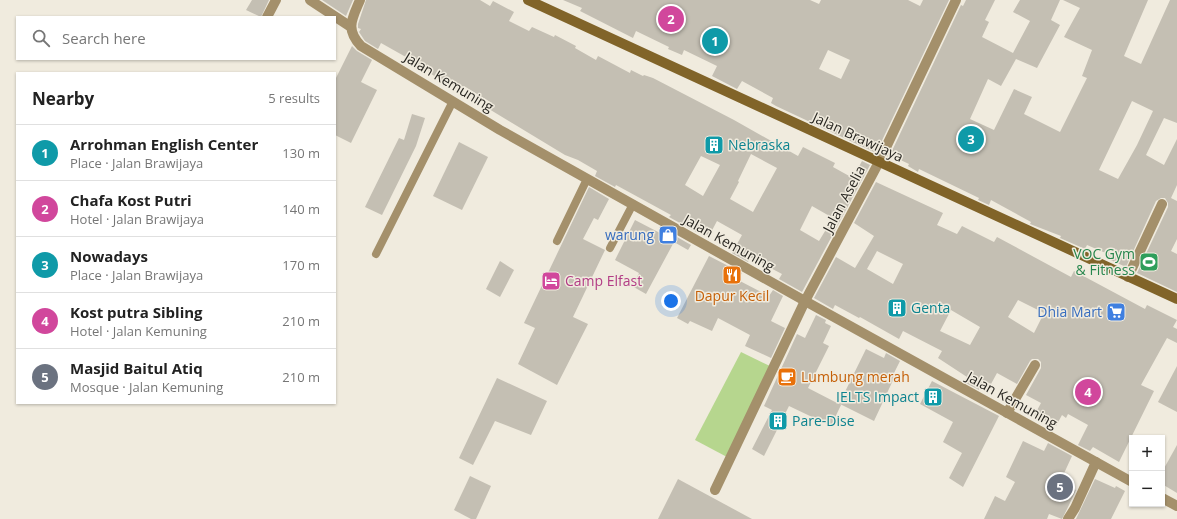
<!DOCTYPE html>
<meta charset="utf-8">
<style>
:root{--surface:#fff;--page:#f2f2f2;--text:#222;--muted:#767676;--line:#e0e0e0;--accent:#a351c0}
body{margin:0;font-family:"Open Sans",sans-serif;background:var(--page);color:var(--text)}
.controls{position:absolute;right:12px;bottom:12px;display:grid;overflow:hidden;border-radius:0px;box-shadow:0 1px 3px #0004}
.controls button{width:36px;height:36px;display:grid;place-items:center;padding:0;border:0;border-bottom:1px solid var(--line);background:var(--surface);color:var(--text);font:20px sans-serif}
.you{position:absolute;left:671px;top:301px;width:14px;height:14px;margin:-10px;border:3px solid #fff;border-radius:50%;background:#1a73e8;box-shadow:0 0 0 6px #1a73e833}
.badge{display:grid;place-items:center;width:26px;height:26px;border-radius:50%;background:var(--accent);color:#fff;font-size:13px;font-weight:700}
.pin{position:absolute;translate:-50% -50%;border:2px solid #fff;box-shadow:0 1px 4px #0006}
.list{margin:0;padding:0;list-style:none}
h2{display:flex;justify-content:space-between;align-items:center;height:52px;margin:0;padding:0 16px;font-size:17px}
h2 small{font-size:13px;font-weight:400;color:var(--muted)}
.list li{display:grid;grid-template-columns:26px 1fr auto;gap:12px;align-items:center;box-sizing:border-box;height:56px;padding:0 16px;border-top:1px solid var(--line)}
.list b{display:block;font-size:15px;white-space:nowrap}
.list p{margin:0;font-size:13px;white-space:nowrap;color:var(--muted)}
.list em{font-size:13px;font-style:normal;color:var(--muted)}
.icon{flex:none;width:22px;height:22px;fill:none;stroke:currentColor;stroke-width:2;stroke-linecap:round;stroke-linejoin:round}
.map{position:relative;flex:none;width:1177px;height:519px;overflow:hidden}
.search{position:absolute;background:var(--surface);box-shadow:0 1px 3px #0004;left:16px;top:16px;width:320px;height:44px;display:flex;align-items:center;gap:10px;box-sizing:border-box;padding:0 14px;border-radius:0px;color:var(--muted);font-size:15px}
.panel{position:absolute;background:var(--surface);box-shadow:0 1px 3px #0004;left:16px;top:72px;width:320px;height:332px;border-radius:0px}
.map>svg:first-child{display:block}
.green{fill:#b6d68e}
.building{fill:#c4bfb3;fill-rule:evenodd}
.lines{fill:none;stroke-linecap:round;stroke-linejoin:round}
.service{stroke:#a4906b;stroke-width:8}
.minor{stroke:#a4906b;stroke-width:10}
.secondary{stroke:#816429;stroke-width:10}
.labels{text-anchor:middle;stroke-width:3;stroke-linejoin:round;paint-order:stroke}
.street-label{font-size:14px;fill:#282621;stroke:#f0ebde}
.culture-label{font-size:14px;fill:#0d838f;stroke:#f0ebde;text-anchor:start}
.shop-label{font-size:14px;fill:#366cbe;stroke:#f0ebde;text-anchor:end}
.leisure-label{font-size:14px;fill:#27864d;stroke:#f0ebde;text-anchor:end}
.hotel-label{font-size:14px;fill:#b23c85;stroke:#f0ebde;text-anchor:start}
.food-label{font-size:14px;fill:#c56008;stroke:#f0ebde}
</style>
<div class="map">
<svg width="1177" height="519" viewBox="0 0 1177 519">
<rect width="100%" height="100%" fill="#f0ebde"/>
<!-- green -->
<path class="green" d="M741,352L772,367L727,457L695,440Z"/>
<!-- building -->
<g class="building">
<path d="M252,0H269L261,17L246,10Z"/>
<path d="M322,0H353L346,16Z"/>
<path d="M366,0H480L490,6L493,1L514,12L509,21L529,31L532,27L554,37L555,35L576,46L575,48L596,60L598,56L630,73L631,70L643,76L644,75L653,78L734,120L798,156L803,147L835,163L833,167L851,177L853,173L855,174L862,161L870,165L802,292L779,279L782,274L750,257L748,262L732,253L742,235L717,221L709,236L699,231L698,233L669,217L671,215L616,185L615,187L595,176L597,171L578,160L565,155L489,109L492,103L464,86L462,90L450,83L449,85L428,72L429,70L381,43L378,49L365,41L359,32L361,29L358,28V24ZM751,154L777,168L753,212L730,199L739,182L738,181ZM701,156L720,165L703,196L685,185ZM812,206L833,218L819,241L800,230Z"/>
<path d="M563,0H810L819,4L821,0H908L920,6L923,0H949L876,153L776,106L771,103L773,98L742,81L737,89L712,76L717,66L684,50L682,55L668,49L669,47L636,31L633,38L580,11L582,8ZM828,50L850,60L841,79L819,69Z"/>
<path d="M966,0H995L985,20L989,22L982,37L1013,53L1030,21L1013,12L1020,0H1060L1051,20L1060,25L1037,68L1016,59L1001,86L988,79L970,119L994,130L1014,89L1032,97L1024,114L1060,132L1087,78L1082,76L1092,50L1064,37L1080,8L1063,0H1148L1124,56L1141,64L1170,0H1177V123L1164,118L1146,155L1164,165L1177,139V185L1171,198L1177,201V239L1171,251L1177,254V292L1137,273L1168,207V203L1165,198H1161L1156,201L1126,267L1106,258L1108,254L1087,245L1085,249L1060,238L1061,236L1030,224L1031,222L991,200L989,205L978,200L979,198L919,169L918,172L908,166L909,164L890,155L961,5L963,6ZM1132,101L1153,111L1137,145L1118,179L1099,170Z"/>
<path d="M352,46L357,51L372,60L361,82L377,90L351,143L335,135V80Z"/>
<path d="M412,114L425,118L416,146L382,215L365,207L399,138L404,140Z"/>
<path d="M459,142L488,157L462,210L433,196Z"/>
<path d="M876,182L943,213L937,225L957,234L962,226L994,242L997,237L1071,277L1074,271L1145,309L1147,305L1177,320L1173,327L1177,329V343L1167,338L1141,385L1154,391L1119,462L1093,447L1090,451L1078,445L1088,425L1068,414L1066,418L1062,415L1056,426L1034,416L1041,403L1026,395L1041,368V362L1038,359H1032L1030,361L1017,384L997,373L991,384L983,380L979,390L964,382L967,377L938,358L942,351L903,331L899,339L860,317L859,318L835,305L833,309L814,298L836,257L855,268L874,236L854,223ZM877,251L903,264L893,284L867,269ZM1018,300L1044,313L1034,333L1008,317ZM951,310L980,327L970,345L940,331Z"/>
<path d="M589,187L609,199L598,220L594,218L583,239L605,250L573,317L588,324L557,385L518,364L535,328L524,323Z"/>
<path d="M635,220L660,233L663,229L691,245L688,250L674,242L646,294L632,286L639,273L615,260Z"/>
<path d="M709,256L742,273L738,280L769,296L773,290L783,296L771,321L785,328L771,358L745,346L750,335L718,318L712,331L690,321L688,324L677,318Z"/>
<path d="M500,261L514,270L500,297L486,289Z"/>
<path d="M816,315L826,320L825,323L831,326L823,343L829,346L808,388L839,404L866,349L884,358L886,353L900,361L893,375L895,376L874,421L840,404L841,405L831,426L789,406L764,456L752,449L772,410L764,406L797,334L805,338Z"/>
<path d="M1177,366V412L1158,402Z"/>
<path d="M497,378L547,401L531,435L495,421L473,465L459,458Z"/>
<path d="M932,381L999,416L963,487L949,478L962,453L943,442L953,422L920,404Z"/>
<path d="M1023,441L1044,451L1048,443L1072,456L1060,482L1076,490L1069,505L1062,519L1049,514L1047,519H984L995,496L1005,501L1015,482L1006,477Z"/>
<path d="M1177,445V493L1162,484V472Z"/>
<path d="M470,476L491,486L476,519H471L454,510Z"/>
<path d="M678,479L752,519H658Z"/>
<path d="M1095,479L1115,488L1116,486L1125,491L1111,519H1076Z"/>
</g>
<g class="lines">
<!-- service -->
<g class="service">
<path d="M557,241L587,179"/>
<path d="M610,248L633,204"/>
<path d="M376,254L453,101"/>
</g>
<!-- minor -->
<g class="minor">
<path d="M310,0L351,27"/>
<path d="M360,0C352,19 345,29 361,46L500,130L805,301L1132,482"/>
<path d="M267,17L276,0"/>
<path d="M1128,277L1162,204"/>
<path d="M1007,413L1035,365"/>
<path d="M715,490L805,301L879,162L956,0"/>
<path d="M1162,498L1177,506"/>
<path d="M1068,519L1075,508L1096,462"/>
</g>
<!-- secondary -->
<path class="secondary" d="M528,0L1177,299"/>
</g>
<!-- icons -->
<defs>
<g id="building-square" transform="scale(1)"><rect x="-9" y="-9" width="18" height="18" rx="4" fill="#0f9aa8" stroke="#f0ebde"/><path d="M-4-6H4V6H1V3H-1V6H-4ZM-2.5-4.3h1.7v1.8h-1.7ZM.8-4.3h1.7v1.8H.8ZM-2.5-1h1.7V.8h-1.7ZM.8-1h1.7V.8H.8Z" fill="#fff"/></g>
<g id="shop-square" transform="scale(1)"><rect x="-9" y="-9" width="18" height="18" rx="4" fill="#3f7fe0" stroke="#f0ebde"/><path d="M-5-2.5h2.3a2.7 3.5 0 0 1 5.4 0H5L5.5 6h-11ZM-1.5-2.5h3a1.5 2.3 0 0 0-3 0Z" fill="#fff"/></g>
<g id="stadium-square" transform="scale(1)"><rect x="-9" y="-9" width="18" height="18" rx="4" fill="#2e9e5b" stroke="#f0ebde"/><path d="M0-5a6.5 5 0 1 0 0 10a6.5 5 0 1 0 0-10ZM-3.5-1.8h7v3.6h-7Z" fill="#fff"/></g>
<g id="restaurant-square" transform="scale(1)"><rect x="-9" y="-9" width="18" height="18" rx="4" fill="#e8710a" stroke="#f0ebde"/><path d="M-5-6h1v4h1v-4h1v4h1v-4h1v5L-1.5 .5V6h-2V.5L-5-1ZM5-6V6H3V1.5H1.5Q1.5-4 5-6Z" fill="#fff"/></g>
<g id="hotel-square" transform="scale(1)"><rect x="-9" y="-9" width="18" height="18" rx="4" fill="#d1479c" stroke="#f0ebde"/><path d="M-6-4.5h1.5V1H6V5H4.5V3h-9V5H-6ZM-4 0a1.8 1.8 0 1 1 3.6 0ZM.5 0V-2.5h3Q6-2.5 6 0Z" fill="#fff"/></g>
<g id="supermarket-square" transform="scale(1)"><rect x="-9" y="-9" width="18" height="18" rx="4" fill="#3f7fe0" stroke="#f0ebde"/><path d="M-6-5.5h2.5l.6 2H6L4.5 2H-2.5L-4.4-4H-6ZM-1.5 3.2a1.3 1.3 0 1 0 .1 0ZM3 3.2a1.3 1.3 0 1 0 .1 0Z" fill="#fff"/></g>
<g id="cafe-square" transform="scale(1)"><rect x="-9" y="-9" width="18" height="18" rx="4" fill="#e8710a" stroke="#f0ebde"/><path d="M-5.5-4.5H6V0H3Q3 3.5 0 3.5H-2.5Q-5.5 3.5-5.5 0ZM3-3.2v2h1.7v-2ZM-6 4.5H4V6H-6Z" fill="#fff"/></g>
</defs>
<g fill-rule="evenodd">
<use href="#building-square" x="714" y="145"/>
<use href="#shop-square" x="668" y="235"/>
<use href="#stadium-square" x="1149" y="262"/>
<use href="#restaurant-square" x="732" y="275"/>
<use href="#hotel-square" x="551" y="281"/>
<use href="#building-square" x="897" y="308"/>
<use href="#supermarket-square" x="1116" y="312"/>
<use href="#cafe-square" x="787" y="377"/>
<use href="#building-square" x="933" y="397"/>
<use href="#building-square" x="778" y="421"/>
</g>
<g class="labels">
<!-- street labels -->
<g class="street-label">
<text transform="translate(449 82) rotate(31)" y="5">Jalan Kemuning</text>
<text transform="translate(858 137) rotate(25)" y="5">Jalan Brawijaya</text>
<text transform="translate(844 199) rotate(-62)" y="5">Jalan Aselia</text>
<text transform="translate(729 243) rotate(29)" y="5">Jalan Kemuning</text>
<text transform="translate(1012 400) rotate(29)" y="5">Jalan Kemuning</text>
</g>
<!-- culture labels -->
<g class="culture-label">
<text x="728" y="150">Nebraska</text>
<text x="911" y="313">Genta</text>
<text x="919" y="402" text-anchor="end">IELTS Impact</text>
<text x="792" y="426">Pare-Dise</text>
</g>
<!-- shop labels -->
<g class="shop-label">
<text x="654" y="240">warung</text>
<text x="1102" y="317">Dhia Mart</text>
</g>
<!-- leisure labels -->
<g class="leisure-label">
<text x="1135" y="259">VOC Gym<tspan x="1135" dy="16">&amp; Fitness</tspan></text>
</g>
<!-- hotel labels -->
<g class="hotel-label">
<text x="565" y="286">Camp Elfast</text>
</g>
<!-- food labels -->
<g class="food-label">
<text x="732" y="301">Dapur Kecil</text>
<text x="801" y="382" text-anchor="start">Lumbung merah</text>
</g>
</g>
</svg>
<div class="controls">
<button>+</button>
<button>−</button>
</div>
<div class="you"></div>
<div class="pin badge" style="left:715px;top:41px;background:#0f9aa8">1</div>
<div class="pin badge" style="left:671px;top:19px;background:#d1479c">2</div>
<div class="pin badge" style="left:971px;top:139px;background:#0f9aa8">3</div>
<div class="pin badge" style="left:1088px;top:392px;background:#d1479c">4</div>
<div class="pin badge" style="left:1060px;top:487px;background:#6b7280">5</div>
<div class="search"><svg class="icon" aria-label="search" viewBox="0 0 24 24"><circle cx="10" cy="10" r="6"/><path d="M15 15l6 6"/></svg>Search here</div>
<section class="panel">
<h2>Nearby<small>5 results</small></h2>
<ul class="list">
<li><span class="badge" style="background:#0f9aa8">1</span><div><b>Arrohman English Center</b><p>Place · Jalan Brawijaya</p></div><em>130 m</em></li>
<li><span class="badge" style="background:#d1479c">2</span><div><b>Chafa Kost Putri</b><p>Hotel · Jalan Brawijaya</p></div><em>140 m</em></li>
<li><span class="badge" style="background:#0f9aa8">3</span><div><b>Nowadays</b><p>Place · Jalan Brawijaya</p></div><em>170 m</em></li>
<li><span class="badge" style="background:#d1479c">4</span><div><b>Kost putra Sibling</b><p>Hotel · Jalan Kemuning</p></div><em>210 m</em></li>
<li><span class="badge" style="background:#6b7280">5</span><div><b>Masjid Baitul Atiq</b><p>Mosque · Jalan Kemuning</p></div><em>210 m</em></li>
</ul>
</section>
</div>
